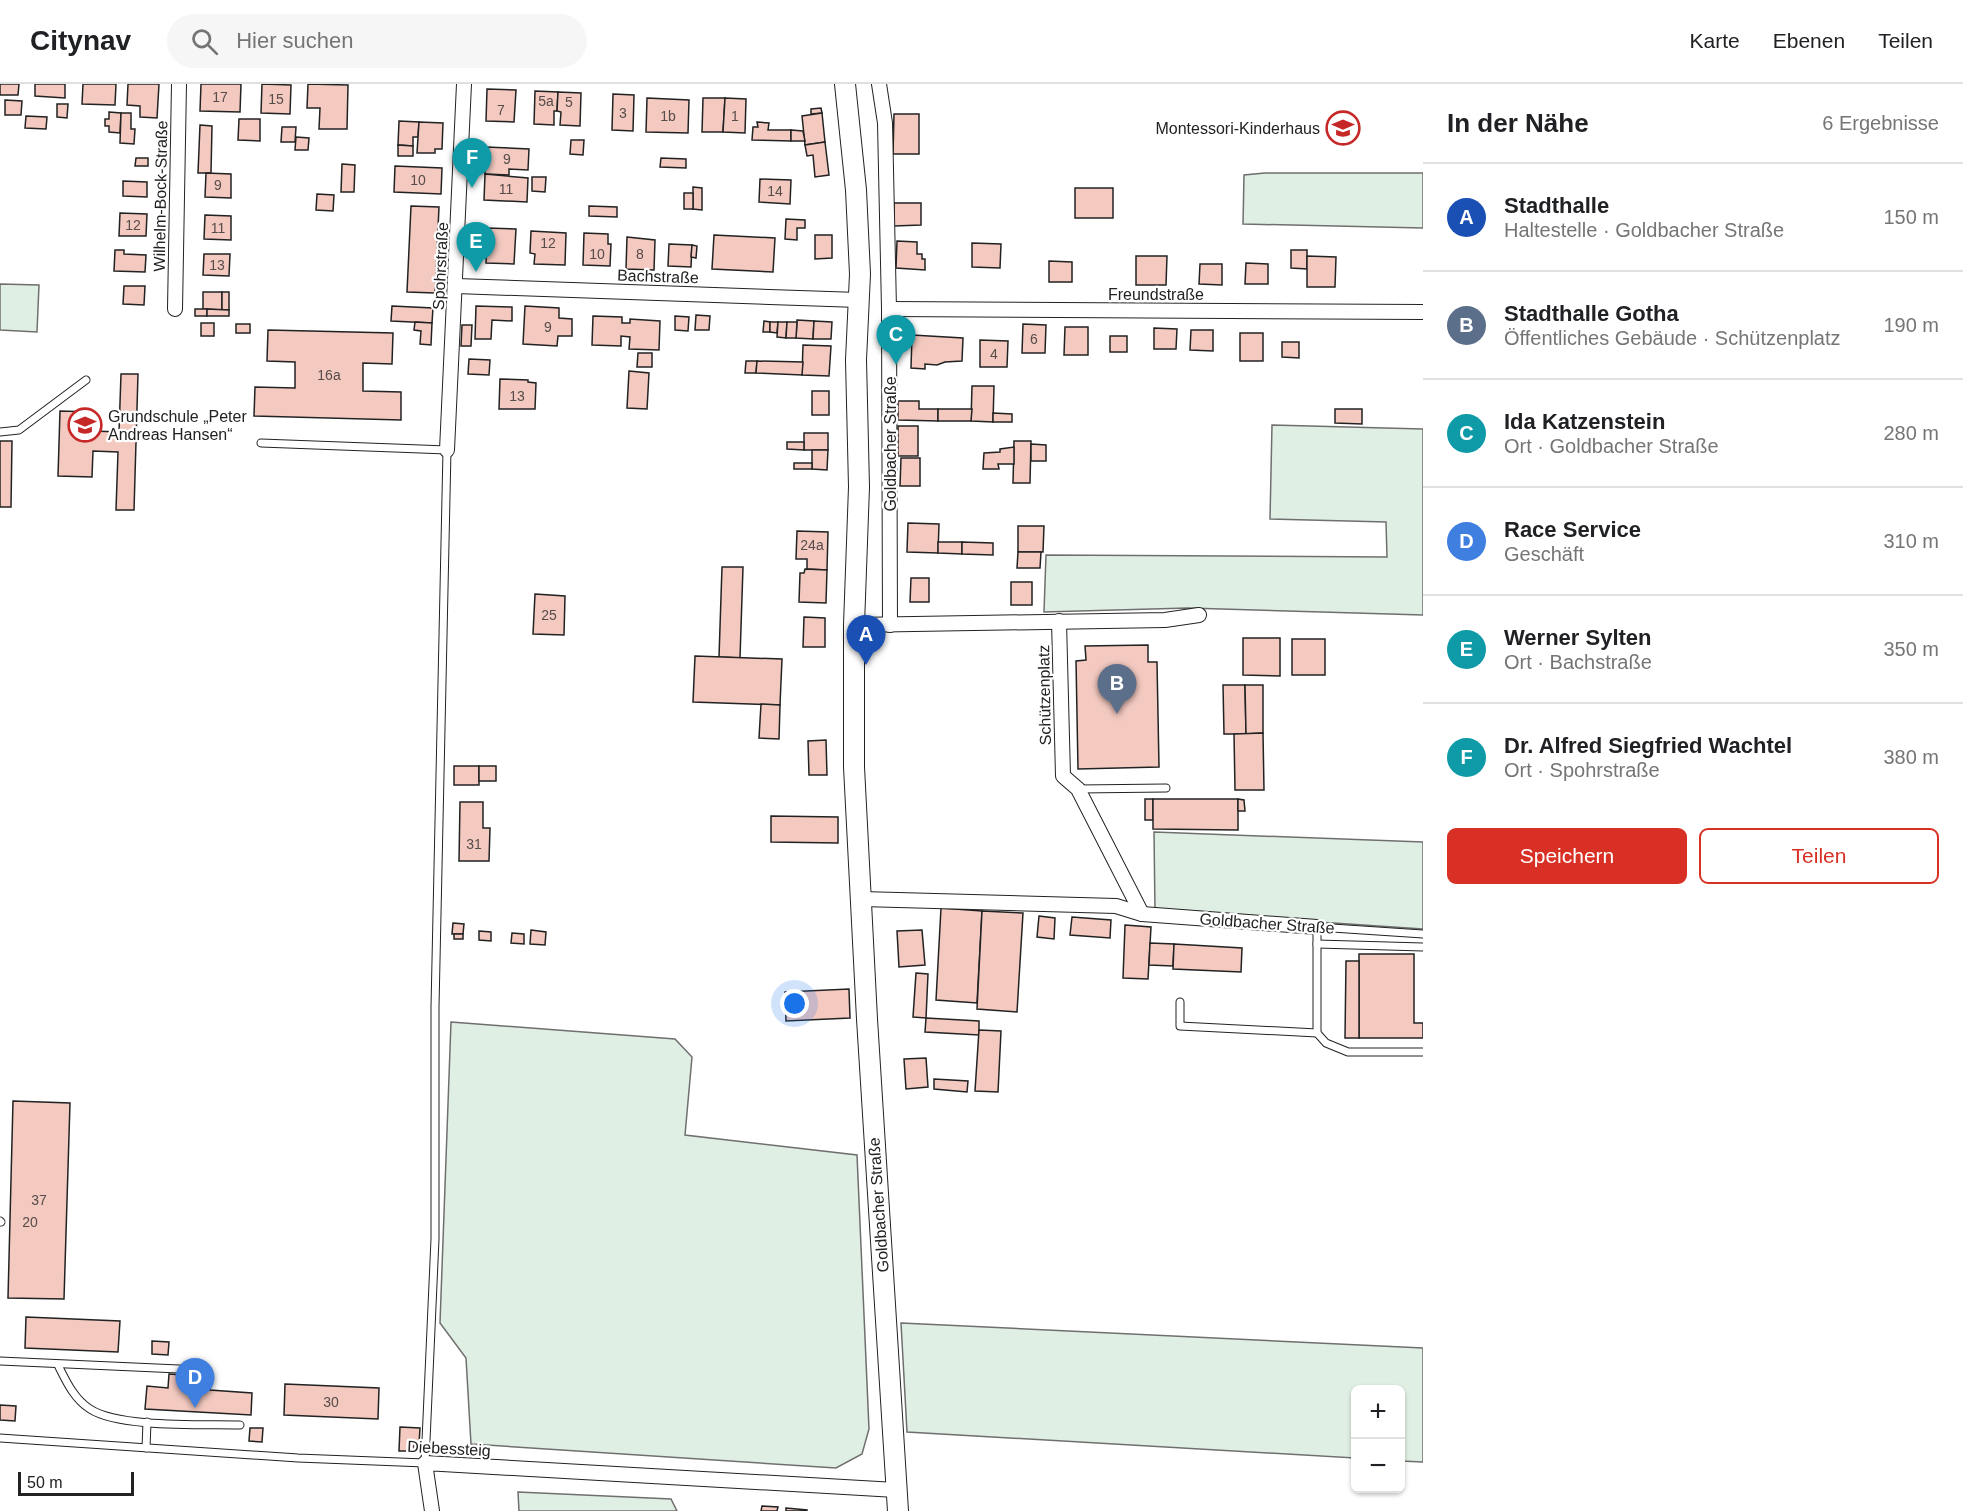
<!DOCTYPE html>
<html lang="de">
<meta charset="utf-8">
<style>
:root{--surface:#fff;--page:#f6f6f6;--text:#202124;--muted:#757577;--line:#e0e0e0;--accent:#d93025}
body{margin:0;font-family:Helvetica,sans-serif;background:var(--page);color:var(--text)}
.controls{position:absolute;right:18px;bottom:18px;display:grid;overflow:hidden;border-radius:9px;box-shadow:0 2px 4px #0004}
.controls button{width:54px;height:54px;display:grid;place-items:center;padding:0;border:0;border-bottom:2px solid var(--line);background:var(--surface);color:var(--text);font:30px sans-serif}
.scale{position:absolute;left:18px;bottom:15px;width:116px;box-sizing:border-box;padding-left:6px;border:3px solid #222;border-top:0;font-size:16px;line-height:21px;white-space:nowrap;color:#222;-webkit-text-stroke:4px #fff;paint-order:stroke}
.you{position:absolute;left:795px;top:920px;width:21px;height:21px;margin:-15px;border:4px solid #fff;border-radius:50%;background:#1a73e8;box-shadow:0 0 0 9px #1a73e833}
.badge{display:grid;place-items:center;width:39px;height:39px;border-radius:50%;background:var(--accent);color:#fff;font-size:20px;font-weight:700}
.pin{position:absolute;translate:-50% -50px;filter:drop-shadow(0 2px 3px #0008)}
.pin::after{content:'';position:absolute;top:32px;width:21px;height:18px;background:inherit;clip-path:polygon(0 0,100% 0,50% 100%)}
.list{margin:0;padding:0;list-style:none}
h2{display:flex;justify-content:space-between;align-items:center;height:78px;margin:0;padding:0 24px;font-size:26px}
h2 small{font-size:20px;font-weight:400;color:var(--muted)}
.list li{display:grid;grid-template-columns:39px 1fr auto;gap:18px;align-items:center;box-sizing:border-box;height:108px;padding:0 24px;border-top:2px solid var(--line)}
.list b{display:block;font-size:22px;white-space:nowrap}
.list p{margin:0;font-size:20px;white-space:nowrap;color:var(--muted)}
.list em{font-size:20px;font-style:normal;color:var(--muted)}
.actions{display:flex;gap:12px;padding:18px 24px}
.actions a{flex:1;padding:14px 0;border:2px solid var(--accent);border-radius:9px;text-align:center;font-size:21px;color:var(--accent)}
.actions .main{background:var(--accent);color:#fff}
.icon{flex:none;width:33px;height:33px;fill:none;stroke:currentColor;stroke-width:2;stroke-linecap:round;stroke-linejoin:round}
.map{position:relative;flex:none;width:1423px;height:1427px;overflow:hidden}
header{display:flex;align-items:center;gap:36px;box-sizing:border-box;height:84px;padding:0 30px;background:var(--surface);border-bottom:2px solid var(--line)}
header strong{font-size:28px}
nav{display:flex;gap:33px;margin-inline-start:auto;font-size:21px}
.search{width:420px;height:54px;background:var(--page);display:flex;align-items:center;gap:15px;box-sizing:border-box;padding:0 21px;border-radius:33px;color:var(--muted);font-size:22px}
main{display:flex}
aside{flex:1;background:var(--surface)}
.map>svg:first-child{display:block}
.green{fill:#e0efe3;stroke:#6f6f6f;stroke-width:1.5}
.building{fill:#f3c9c0;stroke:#222;stroke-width:1.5}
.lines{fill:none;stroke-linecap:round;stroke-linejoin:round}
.service-casing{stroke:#222;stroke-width:9}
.minor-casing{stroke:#222;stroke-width:16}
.secondary-casing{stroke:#222;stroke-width:22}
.service{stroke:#fff;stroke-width:7}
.minor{stroke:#fff;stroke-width:14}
.secondary{stroke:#fff;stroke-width:20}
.labels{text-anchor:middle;stroke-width:4.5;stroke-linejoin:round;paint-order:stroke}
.number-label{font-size:14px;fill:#564c4a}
.poi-label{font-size:16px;fill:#222;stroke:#fff;text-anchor:end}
.street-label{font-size:16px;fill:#222;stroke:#fff}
</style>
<header>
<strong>Citynav</strong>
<div class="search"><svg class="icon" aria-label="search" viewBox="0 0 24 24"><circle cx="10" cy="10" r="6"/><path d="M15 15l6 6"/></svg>Hier suchen</div>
<nav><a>Karte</a><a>Ebenen</a><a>Teilen</a></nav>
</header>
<main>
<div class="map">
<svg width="1423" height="1427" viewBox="0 0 1423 1427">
<rect width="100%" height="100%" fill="#fff"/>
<!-- green -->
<g class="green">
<path d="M1265,89H1423V144L1243,140L1244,91Z"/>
<path d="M0,200L39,201L37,248L0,246Z"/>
<path d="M1272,341L1423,345V531L1188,524L1044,528L1046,471L1387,473L1386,438L1270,435Z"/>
<path d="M1154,748L1423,758V845L1155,827Z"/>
<path d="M451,938L675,955L692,973L685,1051L857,1071L869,1345L862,1370L836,1384L471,1360L466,1274L440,1239Z"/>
<path d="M901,1239L1423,1264V1378L1401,1377L1400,1306H1356L1355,1374L907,1348Z"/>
<path d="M518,1408L671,1415L677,1427H519Z"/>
</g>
<!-- building -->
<g class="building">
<path d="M0,0H19L18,11H0Z"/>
<path d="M35,0H65V14L35,12Z"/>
<path d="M83,0H116L115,21L82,20Z"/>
<path d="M128,0H159L157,34L140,33V22L127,21Z"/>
<path d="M201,0H241L240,28L200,27Z"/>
<path d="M262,0L291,1L290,30L261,29Z"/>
<path d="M308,0L348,1L347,45H319L320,24H307Z"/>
<path d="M487,5L516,6L514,38L486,37Z"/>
<path d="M535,7L558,8L557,27H554V41L534,40Z"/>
<path d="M558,8L581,9L580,42L560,41L561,28L557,27Z"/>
<path d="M613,10L634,11L633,47L612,46Z"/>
<path d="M647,14L689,16L688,49L646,48Z"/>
<path d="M703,14H725L723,48H702Z"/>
<path d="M725,14L746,15L745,49L723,48Z"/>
<path d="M5,16L22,17L21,31H5Z"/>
<path d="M57,20H68L67,34L57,33Z"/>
<path d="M821,24L822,29L811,30V25Z"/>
<path d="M109,28L121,29L120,49L109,48V42H105V35H109Z"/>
<path d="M121,29H131V45H135L134,60L120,59Z"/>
<path d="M822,29L825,58L805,61L802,32Z"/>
<path d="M894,30H919V70H893Z"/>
<path d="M26,32L47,33L46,45L25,44Z"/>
<path d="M239,35H260V57L238,56Z"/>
<path d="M399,37L419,38L418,53H413V62L398,61Z"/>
<path d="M419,38L443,39L442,65H435V69H417Z"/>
<path d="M757,38L769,39L768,46H791V57L752,56L753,43H758Z"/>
<path d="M200,41L212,42L211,89H198Z"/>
<path d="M282,43H296L295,58H281Z"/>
<path d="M791,46L803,47L805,57H791Z"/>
<path d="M296,53L309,54L308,66H295Z"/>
<path d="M571,56H584L583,71L570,70Z"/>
<path d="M825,58L829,91L815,93L813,71L807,72L805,61Z"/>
<path d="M398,61L413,62V72H398Z"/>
<path d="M486,63L529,65L528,86L509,85V91L485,90Z"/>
<path d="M136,74H148V82H135Z"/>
<path d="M661,74L686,75V84L660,83Z"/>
<path d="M342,80L355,81L354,108H341Z"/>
<path d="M395,82L442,84L441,110L394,108Z"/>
<path d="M206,89L231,90V114L205,113Z"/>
<path d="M485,90L528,94L527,118L484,116Z"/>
<path d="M532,93H546L545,108L532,107Z"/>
<path d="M760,95L791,96L790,120L759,118Z"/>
<path d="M123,97L147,98V113L123,112Z"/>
<path d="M693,103L702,104V126L693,125Z"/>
<rect x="1075" y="104" width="38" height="30"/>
<rect x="684" y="109" width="9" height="16"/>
<path d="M317,110L334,111L333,127L316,126Z"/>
<path d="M894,119H921V141L894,142Z"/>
<path d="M411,122L439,123L435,209L407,208Z"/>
<path d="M589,122L617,123V133L589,132Z"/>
<path d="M120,129L147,130L146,152H119Z"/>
<path d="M205,131L231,132V156L204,155Z"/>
<path d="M786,135L805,136V144H797V156L785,155Z"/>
<path d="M487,144L516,145L514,180L486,179Z"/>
<path d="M531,147L566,149L565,181L534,180L535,170L530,169Z"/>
<path d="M584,149L608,150V160H611L610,182L583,181Z"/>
<path d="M714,151L775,154L773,188L712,185Z"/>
<path d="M815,151H832V174L815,175Z"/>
<path d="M627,153L655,156L654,186L626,185Z"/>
<path d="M897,157L917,158V170H922V175H925V186L896,184Z"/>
<path d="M972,159L1001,160L1000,184L972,183Z"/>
<path d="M669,160L692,161L691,183L668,182Z"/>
<path d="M692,161L697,162L696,174L691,173Z"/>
<path d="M115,166H124V170L146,171L145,188L114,187Z"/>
<path d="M1291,166H1307V185L1291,184Z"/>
<path d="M204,170H230L229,192L203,191Z"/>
<path d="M1136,172H1167L1166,201H1136Z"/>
<path d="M1307,172L1336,173L1335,203H1307Z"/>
<path d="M1049,177L1072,178V198H1049Z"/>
<path d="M1246,179L1268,180V200H1245Z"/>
<path d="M1200,180H1222V201L1199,200Z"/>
<path d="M124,202H145L144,221L123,220Z"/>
<path d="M203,208H222V226L203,225Z"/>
<rect x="222" y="208" width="7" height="18"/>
<path d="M392,222L433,224L432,239L391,237Z"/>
<path d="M476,222L512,223V237L492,236L491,255H475Z"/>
<path d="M525,222L559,224V234L572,235V252H558L557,262L523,260Z"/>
<rect x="195" y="225" width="12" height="7"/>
<path d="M207,225L229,226V232H207Z"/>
<path d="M696,231L710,232L709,246H695Z"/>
<path d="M593,232L622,233V239H630V235L660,237L659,266L629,265L630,253L621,252V262L592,261Z"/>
<path d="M675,232L689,233L688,247L675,246Z"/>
<path d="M797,236L814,237L813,255L796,254Z"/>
<path d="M764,237L770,238V248H763Z"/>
<path d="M814,237L832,238L831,255H813Z"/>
<path d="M415,238L432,239L431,261L420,260L421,247L414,246Z"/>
<path d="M770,238H778L777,249L770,248Z"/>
<path d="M778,238H787L786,254L777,253Z"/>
<path d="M787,238H797L796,254H786Z"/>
<rect x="201" y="239" width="13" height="13"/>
<rect x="236" y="240" width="14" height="9"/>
<path d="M1023,240L1046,241L1045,269H1022Z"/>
<path d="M462,241H472L471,262H461Z"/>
<path d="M1065,243H1088V271H1064Z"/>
<path d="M1154,244L1177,245L1176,265H1154Z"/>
<path d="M268,246L393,249L392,280L363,279V307L401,308V336L254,332L255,303L295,304V278L267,277Z"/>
<path d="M1191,246H1213V267L1190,266Z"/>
<rect x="1240" y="249" width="23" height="28"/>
<path d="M912,251L963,254L962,277L945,278L937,281L925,280V285L911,284Z"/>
<rect x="1110" y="252" width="17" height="16"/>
<path d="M980,256L1008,257L1007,283H980Z"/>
<path d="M1282,258H1299V274L1282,273Z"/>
<path d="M803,261L831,262L829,292L802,291Z"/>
<path d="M638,269H652V283H637Z"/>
<path d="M469,275L490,276L489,291L468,290Z"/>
<path d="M746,277H757L756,289H745Z"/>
<path d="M757,277L803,278L802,291L756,289Z"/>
<path d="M629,287L649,289L647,325L627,324Z"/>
<path d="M121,290H138L134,426H116L118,368L93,367L92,393L58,392L60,327L95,328L94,347L119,348Z"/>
<path d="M500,295L528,296V298L536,299L535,325H499Z"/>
<path d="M972,302H994L993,338L971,337Z"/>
<rect x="812" y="307" width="17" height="24"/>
<path d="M898,317H919V325H938V337L898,336Z"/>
<path d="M938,325H972L971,337H938Z"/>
<path d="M1335,325H1362V340L1335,339Z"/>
<path d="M993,329L1012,330V338H993Z"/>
<rect x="898" y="342" width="20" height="30"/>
<rect x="804" y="349" width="24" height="17"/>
<path d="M0,357H12L11,423H0Z"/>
<path d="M1014,357H1031L1030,399H1013Z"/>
<path d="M787,358H804V366L787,365Z"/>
<path d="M1031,360L1046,361V377H1031Z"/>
<path d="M1014,363V380H998L999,385H983L984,369L1000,368V365Z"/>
<path d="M812,366H828L827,386L812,385Z"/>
<path d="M901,374H920V402H900Z"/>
<rect x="794" y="379" width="18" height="6"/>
<path d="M908,439L939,440L938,469L907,468Z"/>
<path d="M1018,442H1044L1043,468H1018Z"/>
<path d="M797,447L828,448L827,486L807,485V475H796Z"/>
<path d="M938,458H962V470L938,469Z"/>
<path d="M962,458L993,459V471L962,470Z"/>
<path d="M1018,468H1041L1040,484H1017Z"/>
<path d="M722,483H743L740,574L719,573Z"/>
<path d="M805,485L827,486L826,519L799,518L800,489H804Z"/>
<path d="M911,494H929V518H910Z"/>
<rect x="1011" y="498" width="21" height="23"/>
<path d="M535,510L565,512L564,551L533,550Z"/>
<path d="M804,533L825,534V563H803Z"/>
<path d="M1243,554H1280V592L1243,591Z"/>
<rect x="1292" y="555" width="33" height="36"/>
<path d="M1148,561V578H1157L1159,683L1078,685L1076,577L1086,576L1085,562Z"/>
<path d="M695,572L782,575L780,621L693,618Z"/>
<path d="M1223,601H1245L1246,650H1224Z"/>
<path d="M1245,601H1263V649L1246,650Z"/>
<path d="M761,620L780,621L779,655L759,654Z"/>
<path d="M1263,649L1264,706H1235L1234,650Z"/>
<path d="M826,656L827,691H809L808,657Z"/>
<rect x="454" y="682" width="25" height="19"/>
<rect x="479" y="682" width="17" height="15"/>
<rect x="1145" y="715" width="8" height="21"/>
<path d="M1153,715H1238V746L1153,745Z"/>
<path d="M1238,715L1244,716L1245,727H1238Z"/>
<path d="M460,718H483V744H490L489,777H459Z"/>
<path d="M771,732L838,733V759L771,758Z"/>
<path d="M941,824L982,827L977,919L936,916Z"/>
<path d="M982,827L1023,829L1017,928L977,925Z"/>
<path d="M1039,832L1055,834L1054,855L1037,853Z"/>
<path d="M1072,833L1111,836L1110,854L1070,851Z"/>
<path d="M453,839L464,840L463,850H452Z"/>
<path d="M1125,841L1151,843L1148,895L1123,894Z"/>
<path d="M531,846L546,848L545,861L530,860Z"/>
<path d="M922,846L925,881L899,883L897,847Z"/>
<path d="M479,847L491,848V857L479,856Z"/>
<path d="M512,849L524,850V860L511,859Z"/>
<rect x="454" y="850" width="9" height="5"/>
<path d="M1150,859L1174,860L1173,882L1149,881Z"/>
<path d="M1174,860L1242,864L1241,888L1173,885Z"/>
<path d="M1359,870H1414V939H1423V954H1359Z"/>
<path d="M1346,877H1359V954H1345Z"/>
<path d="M916,889L928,890L926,934L913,933Z"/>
<path d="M849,905L850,934L786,937L785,908Z"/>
<path d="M926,934L979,937V951L925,948Z"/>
<path d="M979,946L1001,947L998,1008L975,1007Z"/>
<path d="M926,974L928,1003L906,1005L904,975Z"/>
<path d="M934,995L968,997L967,1008L934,1005Z"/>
<path d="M13,1017L70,1019L64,1215L8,1214Z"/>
<path d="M26,1233L120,1237L118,1268L25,1264Z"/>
<path d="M152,1257L169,1258L168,1271L152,1270Z"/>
<path d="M169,1290L210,1293V1306L252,1309L251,1331L145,1325L147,1302L168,1304Z"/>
<path d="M285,1300L379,1304L378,1335L284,1331Z"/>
<path d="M0,1321L16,1322L15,1337L0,1336Z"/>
<path d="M400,1343L420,1344L419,1360H414V1367H399Z"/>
<path d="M250,1344H263L262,1358L249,1357Z"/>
<path d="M762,1422L778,1423L777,1427H761Z"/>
<path d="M786,1424L807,1426V1427H786Z"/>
</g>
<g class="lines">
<!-- service casing -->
<g class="service-casing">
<g id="service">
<path d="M0,348L19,346L86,296"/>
<path d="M1079,705L1166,704"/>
<path d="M1423,850L1317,843V949L1326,959L1348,968H1423"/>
<path d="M1317,860L1423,863"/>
<path d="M1180,918V942L1317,949"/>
<path d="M0,1137L1,1138"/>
<path d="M0,1277L201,1286"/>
<path d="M58,1281C66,1297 74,1315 90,1325C119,1344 203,1340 240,1341"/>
<path d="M0,1354L298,1374L425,1379L435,1155V923L447,366L261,359"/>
<path d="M146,1364L147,1338"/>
</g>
</g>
<!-- minor casing -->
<g class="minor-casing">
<g id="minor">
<path d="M879,0L885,39L889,225L890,541"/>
<path d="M456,202L859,216"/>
<path d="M175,225L179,0"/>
<path d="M889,225L1423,228"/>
<path d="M447,366L464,0"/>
<path d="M1059,537L1063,692L1078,705L1142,830"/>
<path d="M854,541L1165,536L1199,531"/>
<path d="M861,815L1116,822L1142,830L1317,843"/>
<path d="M432,1427L425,1379L896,1406"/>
</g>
</g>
<!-- secondary casing -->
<g class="secondary-casing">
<path id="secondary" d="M845,0L856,106L860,190L856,276L859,403L854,541V683L867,935L898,1427"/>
</g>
<!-- service -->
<use href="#service" class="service"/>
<!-- minor -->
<use href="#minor" class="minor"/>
<!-- secondary -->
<use href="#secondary" class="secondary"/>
</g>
<!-- icons -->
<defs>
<g id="school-ring" transform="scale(1.725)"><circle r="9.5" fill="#fff" stroke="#c62828" stroke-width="1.5"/><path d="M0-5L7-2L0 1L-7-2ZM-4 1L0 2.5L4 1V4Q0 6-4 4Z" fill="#c62828"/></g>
</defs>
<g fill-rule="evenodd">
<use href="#school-ring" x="1343" y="44"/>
<use href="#school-ring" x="85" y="341"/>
</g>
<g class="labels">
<!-- number labels -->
<g class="number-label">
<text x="220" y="18">17</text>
<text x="276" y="20">15</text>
<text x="546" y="22">5a</text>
<text x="569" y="23">5</text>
<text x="501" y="31">7</text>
<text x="623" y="34">3</text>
<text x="668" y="37">1b</text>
<text x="735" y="37">1</text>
<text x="507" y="80">9</text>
<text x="418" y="101">10</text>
<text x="218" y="106">9</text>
<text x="506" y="110">11</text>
<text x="775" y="112">14</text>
<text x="133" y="146">12</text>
<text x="218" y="149">11</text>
<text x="548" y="164">12</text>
<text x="597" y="175">10</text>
<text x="640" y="175">8</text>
<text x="217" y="186">13</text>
<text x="548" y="248">9</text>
<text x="1034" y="260">6</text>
<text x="994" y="275">4</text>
<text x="329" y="296">16a</text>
<text x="517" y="317">13</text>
<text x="812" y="466">24a</text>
<text x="549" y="536">25</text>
<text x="474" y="765">31</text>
<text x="39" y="1121">37</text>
<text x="30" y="1143">20</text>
<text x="331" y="1323">30</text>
</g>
<!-- poi labels -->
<g class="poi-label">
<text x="1320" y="50">Montessori-Kinderhaus</text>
<text x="108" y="338" text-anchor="start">Grundschule „Peter<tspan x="108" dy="18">Andreas Hansen“</tspan></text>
</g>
<!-- street labels -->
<g class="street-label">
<text transform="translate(160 112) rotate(-89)" y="6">Wilhelm-Bock-Straße</text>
<text transform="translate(440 182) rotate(-87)" y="6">Spohrstraße</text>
<text transform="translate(658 192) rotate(2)" y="6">Bachstraße</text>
<text x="1156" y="216">Freundstraße</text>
<text transform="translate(890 360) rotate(-90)" y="6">Goldbacher Straße</text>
<text transform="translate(1044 611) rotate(-91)" y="6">Schützenplatz</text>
<text transform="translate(1267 839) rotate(4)" y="6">Goldbacher Straße</text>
<text transform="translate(878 1121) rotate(-94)" y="6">Goldbacher Straße</text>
<text transform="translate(449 1364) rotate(3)" y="6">Diebessteig</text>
</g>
</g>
</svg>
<div class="controls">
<button>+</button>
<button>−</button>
</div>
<div class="scale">50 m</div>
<div class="you"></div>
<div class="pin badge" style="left:866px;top:581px;background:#1a4fb4">A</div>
<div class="pin badge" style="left:1117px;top:630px;background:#5c6f8a">B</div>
<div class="pin badge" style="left:896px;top:281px;background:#0f9aa8">C</div>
<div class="pin badge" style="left:195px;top:1324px;background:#3f7fe0">D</div>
<div class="pin badge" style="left:476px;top:188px;background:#0f9aa8">E</div>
<div class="pin badge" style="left:472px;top:104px;background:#0f9aa8">F</div>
</div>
<aside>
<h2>In der Nähe<small>6 Ergebnisse</small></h2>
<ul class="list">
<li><span class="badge" style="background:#1a4fb4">A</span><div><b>Stadthalle</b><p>Haltestelle · Goldbacher Straße</p></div><em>150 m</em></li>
<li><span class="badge" style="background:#5c6f8a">B</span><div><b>Stadthalle Gotha</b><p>Öffentliches Gebäude · Schützenplatz</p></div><em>190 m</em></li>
<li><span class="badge" style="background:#0f9aa8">C</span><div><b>Ida Katzenstein</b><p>Ort · Goldbacher Straße</p></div><em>280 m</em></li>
<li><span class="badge" style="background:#3f7fe0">D</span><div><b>Race Service</b><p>Geschäft</p></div><em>310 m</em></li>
<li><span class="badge" style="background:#0f9aa8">E</span><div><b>Werner Sylten</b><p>Ort · Bachstraße</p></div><em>350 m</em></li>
<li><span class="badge" style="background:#0f9aa8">F</span><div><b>Dr. Alfred Siegfried Wachtel</b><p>Ort · Spohrstraße</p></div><em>380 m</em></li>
</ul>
<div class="actions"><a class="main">Speichern</a><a>Teilen</a></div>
</aside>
</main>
